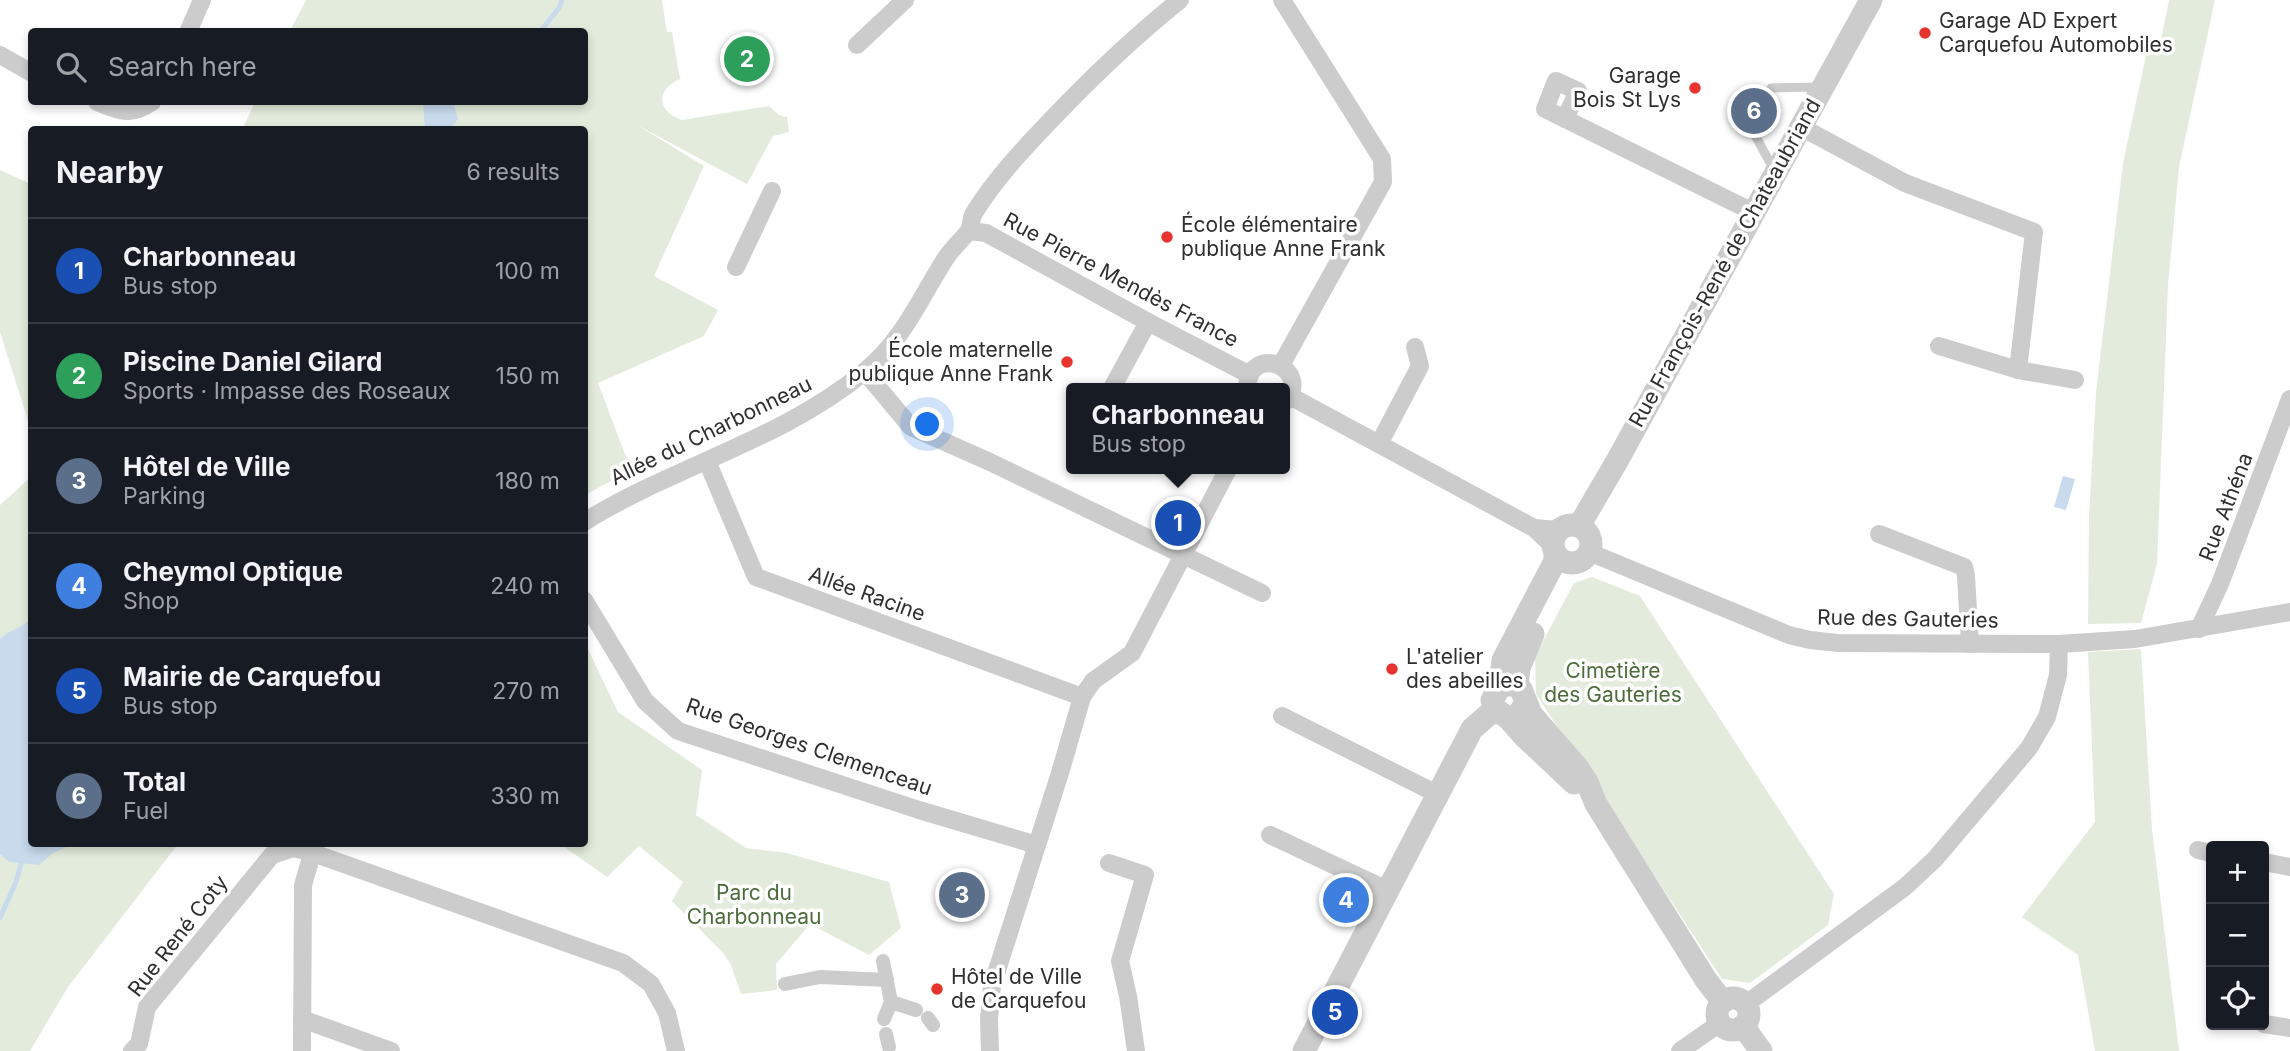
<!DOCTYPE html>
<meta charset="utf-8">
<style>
:root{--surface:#171b24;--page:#242831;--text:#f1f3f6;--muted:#9ea1a6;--line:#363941;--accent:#2563eb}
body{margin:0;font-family:Inter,sans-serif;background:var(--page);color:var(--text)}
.controls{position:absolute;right:21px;bottom:21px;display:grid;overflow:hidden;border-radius:7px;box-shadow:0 4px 10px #0003}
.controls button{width:63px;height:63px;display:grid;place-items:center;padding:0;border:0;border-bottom:2px solid var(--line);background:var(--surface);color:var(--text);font:35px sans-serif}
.you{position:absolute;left:928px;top:425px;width:24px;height:24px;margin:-18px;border:5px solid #fff;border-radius:50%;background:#1a73e8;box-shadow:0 0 0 10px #1a73e833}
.badge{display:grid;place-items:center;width:46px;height:46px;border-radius:50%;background:var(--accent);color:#fff;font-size:23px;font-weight:700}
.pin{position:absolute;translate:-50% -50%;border:4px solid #fff;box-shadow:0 2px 7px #0006}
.popup{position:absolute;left:1066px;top:383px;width:224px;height:91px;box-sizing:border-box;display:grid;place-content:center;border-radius:7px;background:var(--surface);filter:drop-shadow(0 2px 5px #0005);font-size:23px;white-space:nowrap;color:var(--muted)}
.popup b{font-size:26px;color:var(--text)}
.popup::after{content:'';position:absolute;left:50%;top:100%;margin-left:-14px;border:14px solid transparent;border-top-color:var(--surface)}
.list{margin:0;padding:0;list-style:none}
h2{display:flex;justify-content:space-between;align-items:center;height:91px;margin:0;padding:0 28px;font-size:30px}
h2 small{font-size:23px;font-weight:400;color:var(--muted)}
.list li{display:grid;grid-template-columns:46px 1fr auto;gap:21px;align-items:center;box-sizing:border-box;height:105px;padding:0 28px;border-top:2px solid var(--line)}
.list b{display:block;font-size:26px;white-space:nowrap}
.list p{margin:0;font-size:23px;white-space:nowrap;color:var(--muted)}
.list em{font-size:23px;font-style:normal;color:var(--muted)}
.icon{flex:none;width:38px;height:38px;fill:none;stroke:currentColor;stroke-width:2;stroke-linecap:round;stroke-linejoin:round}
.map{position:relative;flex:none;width:2290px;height:1051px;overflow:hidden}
.search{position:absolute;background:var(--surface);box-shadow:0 4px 10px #0003;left:28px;top:28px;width:560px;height:77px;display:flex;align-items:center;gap:18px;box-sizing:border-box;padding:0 24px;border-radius:7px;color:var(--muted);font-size:26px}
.panel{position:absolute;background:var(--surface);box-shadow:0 4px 10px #0003;left:28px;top:126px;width:560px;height:721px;border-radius:7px}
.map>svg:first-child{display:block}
.green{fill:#e3ecdc}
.water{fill:#c8dbec}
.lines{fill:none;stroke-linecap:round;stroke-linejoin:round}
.stream{stroke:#c8dbec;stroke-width:5}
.service{stroke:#ccc;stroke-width:9}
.pedestrian{stroke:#ccc;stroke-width:14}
.minor{stroke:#ccc;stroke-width:18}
.tertiary{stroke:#ccc;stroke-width:23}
.poi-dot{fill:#e8342f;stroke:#fff;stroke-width:2.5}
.labels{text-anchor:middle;stroke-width:7;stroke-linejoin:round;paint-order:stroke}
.poi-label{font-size:21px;fill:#2f2f2f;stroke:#fff;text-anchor:start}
.street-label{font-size:21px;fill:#2f2f2f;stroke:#fff}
.park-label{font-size:21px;fill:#4d6c3b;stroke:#fff}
</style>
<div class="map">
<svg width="2290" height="1051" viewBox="0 0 2290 1051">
<rect width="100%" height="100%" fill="#fff"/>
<!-- green -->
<g class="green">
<path d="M306,0H662L667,32H672L680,79C656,89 656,111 682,120L769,106L779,115L787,117L789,132L773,136L747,184L637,125L704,166L654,276L718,310L704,336L598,383L631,470L585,495L584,130H242L255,102H584V32L290,31Z"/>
<path d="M2169,0H2215L2179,167L2168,285L2157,564L2141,623L2088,624L2089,515L2096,393L2123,163L2150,37L2161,40Z"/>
<path d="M0,170L31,184V430L0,332Z"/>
<path d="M31,477L32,844H178L68,987L30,1051H0V505Z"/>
<path d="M1592,577L1640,596L1834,894L1828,925L1750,983L1722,979L1536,694L1535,656L1574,583Z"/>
<path d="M585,643L618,712L702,770L696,815L746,848L787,853L889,882L901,928L869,955L810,924L776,964L777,990L741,994L731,965L724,954L672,901L683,882L639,846L607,877L560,844H584Z"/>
<path d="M2141,649L2152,829L2179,1051H2095L2078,955L2022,917L2095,822L2088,652Z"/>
</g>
<!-- water -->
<g class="water">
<path d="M423,102H453L458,119L450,129H425Z"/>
<path d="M2063,476L2075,479L2066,510L2054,507Z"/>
<path d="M31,619L32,844H73L53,853L39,865L9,862L0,854V639C10,629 21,629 31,619Z"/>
</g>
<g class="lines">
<!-- stream -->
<g class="stream">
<path d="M540,32L559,8L562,0"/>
<path d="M0,918L16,882L23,857"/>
</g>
<!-- service -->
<path class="service" d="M1774,170L1750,126L1771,88L1820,87"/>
<!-- pedestrian -->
<g class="pedestrian">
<path d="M883,961L891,1002L884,1019"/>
<path d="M785,984L820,977L887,980"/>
<path d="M891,1002L916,1010"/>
<path d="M928,1018L933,1025"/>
<path d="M886,1034L889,1047"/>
</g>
<!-- minor -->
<g class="minor">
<path d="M188,32L202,0"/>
<path d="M857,45L905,0"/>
<path d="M0,55L32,73"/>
<path d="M97,102C119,111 131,117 152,102"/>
<path d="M1565,119L1578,91L1556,81L1545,109L1753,212"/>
<path d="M1801,127L1905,183L2034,232L2018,370"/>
<path d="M969,231L986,233L1148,322L1250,375"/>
<path d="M736,267L772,191"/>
<path d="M1939,346L2018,370L2075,380"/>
<path d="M1281,365L1383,182L1382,159L1282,0"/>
<path d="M865,372L911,427L990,462L1262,593"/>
<path d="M1112,388L1148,322"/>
<path d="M1247,388C1249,342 1314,368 1285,402"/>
<path d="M1290,396L1534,528L1553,546"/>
<path d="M1379,444L1420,366L1415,347"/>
<path d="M707,461L756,577L1082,697"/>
<path d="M584,522C674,466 782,440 864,372C903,340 918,302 944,261C950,250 960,242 968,232C972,227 970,219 974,213C995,179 1024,148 1052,119C1092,77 1134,37 1180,0"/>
<path d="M1534,528L1558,530"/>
<path d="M1879,534L1964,567L1966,576L1970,644"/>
<path d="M1589,552L1789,635L1810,640L1838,643L2059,644L2135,639L2290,612"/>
<path d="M584,600L645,701L678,731L919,810L1037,845"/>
<path d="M2199,629L2220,584L2290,399"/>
<path d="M1282,716L1437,794"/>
<path d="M1270,835L1387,890"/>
<path d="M2198,850L2211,853"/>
<path d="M2264,862L2290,867"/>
<path d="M1109,863L1145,875L1120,961L1128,996L1136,1051"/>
<path d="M1746,1004L1905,887L1935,859L2029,748L2047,717L2058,675L2059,644"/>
<path d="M302,1019L391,1051"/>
<path d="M2264,1024L2290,1028"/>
<path d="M132,1051L139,1044L147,1007L272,855L294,848L313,853L623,963L651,984L667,1013L676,1051"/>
<path d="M302,1051L303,885L315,844"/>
<path d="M990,1051L989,1019L992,986L1060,773L1082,697L1093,681L1132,653L1228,469"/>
<path d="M1680,1051L1720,1023"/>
</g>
<!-- tertiary -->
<g class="tertiary">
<circle cx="1572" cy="544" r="19"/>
<path d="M1579,526L1617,461L1871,0"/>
<path d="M1517,686L1519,668L1533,634"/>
<path d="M1500,687L1511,684L1521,689L1531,714L1577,767L1587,782L1596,804L1706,980L1723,1002"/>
<path d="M1526,703L1518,715L1508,718L1495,709L1492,700L1500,687L1503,660L1554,563L1556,554"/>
<path d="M1508,718L1525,737L1574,783"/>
<circle cx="1733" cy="1014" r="16"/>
<path d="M1743,1026L1761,1051"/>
<path d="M1304,1051L1472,729L1495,709"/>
</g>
</g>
<!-- markers -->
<g class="poi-dot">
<circle cx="1925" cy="33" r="7"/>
<circle cx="1695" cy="88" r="7"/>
<circle cx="1167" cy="237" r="7"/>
<circle cx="1067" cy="362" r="7"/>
<circle cx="1392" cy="669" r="7"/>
<circle cx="937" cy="989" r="7"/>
</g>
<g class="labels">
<!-- poi labels -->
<g class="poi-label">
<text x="1939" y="28">Garage AD Expert<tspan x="1939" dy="24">Carquefou Automobiles</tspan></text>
<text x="1681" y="83" text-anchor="end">Garage<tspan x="1681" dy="24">Bois St Lys</tspan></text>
<text x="1181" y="232">École élémentaire<tspan x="1181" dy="24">publique Anne Frank</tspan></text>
<text x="1053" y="357" text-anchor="end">École maternelle<tspan x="1053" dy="24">publique Anne Frank</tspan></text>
<text x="1406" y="664">L'atelier<tspan x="1406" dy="24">des abeilles</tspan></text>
<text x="951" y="984">Hôtel de Ville<tspan x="951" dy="24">de Carquefou</tspan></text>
</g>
<!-- street labels -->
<g class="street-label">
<text transform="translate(1725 263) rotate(-61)" y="7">Rue François-René de Chateaubriand</text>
<text transform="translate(1121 280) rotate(28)" y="7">Rue Pierre Mendès France</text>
<text transform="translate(711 431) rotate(-26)" y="7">Allée du Charbonneau</text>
<text transform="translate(2226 507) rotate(-69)" y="7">Rue Athéna</text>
<text transform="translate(867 594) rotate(20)" y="7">Allée Racine</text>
<text transform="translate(1908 619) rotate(1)" y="7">Rue des Gauteries</text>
<text transform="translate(809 747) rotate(19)" y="7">Rue Georges Clemenceau</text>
<text transform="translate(178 936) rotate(-52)" y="7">Rue René Coty</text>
</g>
<!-- park labels -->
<g class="park-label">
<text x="1613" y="678">Cimetière<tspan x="1613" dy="24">des Gauteries</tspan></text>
<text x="754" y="900">Parc du<tspan x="754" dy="24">Charbonneau</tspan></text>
</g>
</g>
</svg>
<div class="controls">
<button>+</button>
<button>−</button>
<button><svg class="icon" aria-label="locate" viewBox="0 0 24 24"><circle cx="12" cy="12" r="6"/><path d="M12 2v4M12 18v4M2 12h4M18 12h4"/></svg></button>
</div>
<div class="you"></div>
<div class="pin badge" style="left:1178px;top:523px;background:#1a4fb4">1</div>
<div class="popup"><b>Charbonneau</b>Bus stop</div>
<div class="pin badge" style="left:747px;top:59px;background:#2e9e5b">2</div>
<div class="pin badge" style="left:962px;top:895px;background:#5c6f8a">3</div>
<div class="pin badge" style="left:1346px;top:900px;background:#3f7fe0">4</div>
<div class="pin badge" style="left:1335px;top:1012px;background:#1a4fb4">5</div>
<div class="pin badge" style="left:1754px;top:111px;background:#5c6f8a">6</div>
<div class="search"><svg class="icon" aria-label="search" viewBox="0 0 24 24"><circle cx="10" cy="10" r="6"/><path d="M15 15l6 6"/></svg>Search here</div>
<section class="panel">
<h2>Nearby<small>6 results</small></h2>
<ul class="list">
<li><span class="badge" style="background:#1a4fb4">1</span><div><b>Charbonneau</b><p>Bus stop</p></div><em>100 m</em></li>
<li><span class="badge" style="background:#2e9e5b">2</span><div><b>Piscine Daniel Gilard</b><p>Sports · Impasse des Roseaux</p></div><em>150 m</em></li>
<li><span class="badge" style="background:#5c6f8a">3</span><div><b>Hôtel de Ville</b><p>Parking</p></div><em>180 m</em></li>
<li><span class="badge" style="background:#3f7fe0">4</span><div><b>Cheymol Optique</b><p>Shop</p></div><em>240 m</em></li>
<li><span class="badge" style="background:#1a4fb4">5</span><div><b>Mairie de Carquefou</b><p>Bus stop</p></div><em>270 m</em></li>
<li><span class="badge" style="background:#5c6f8a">6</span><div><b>Total</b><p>Fuel</p></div><em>330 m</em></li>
</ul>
</section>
</div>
